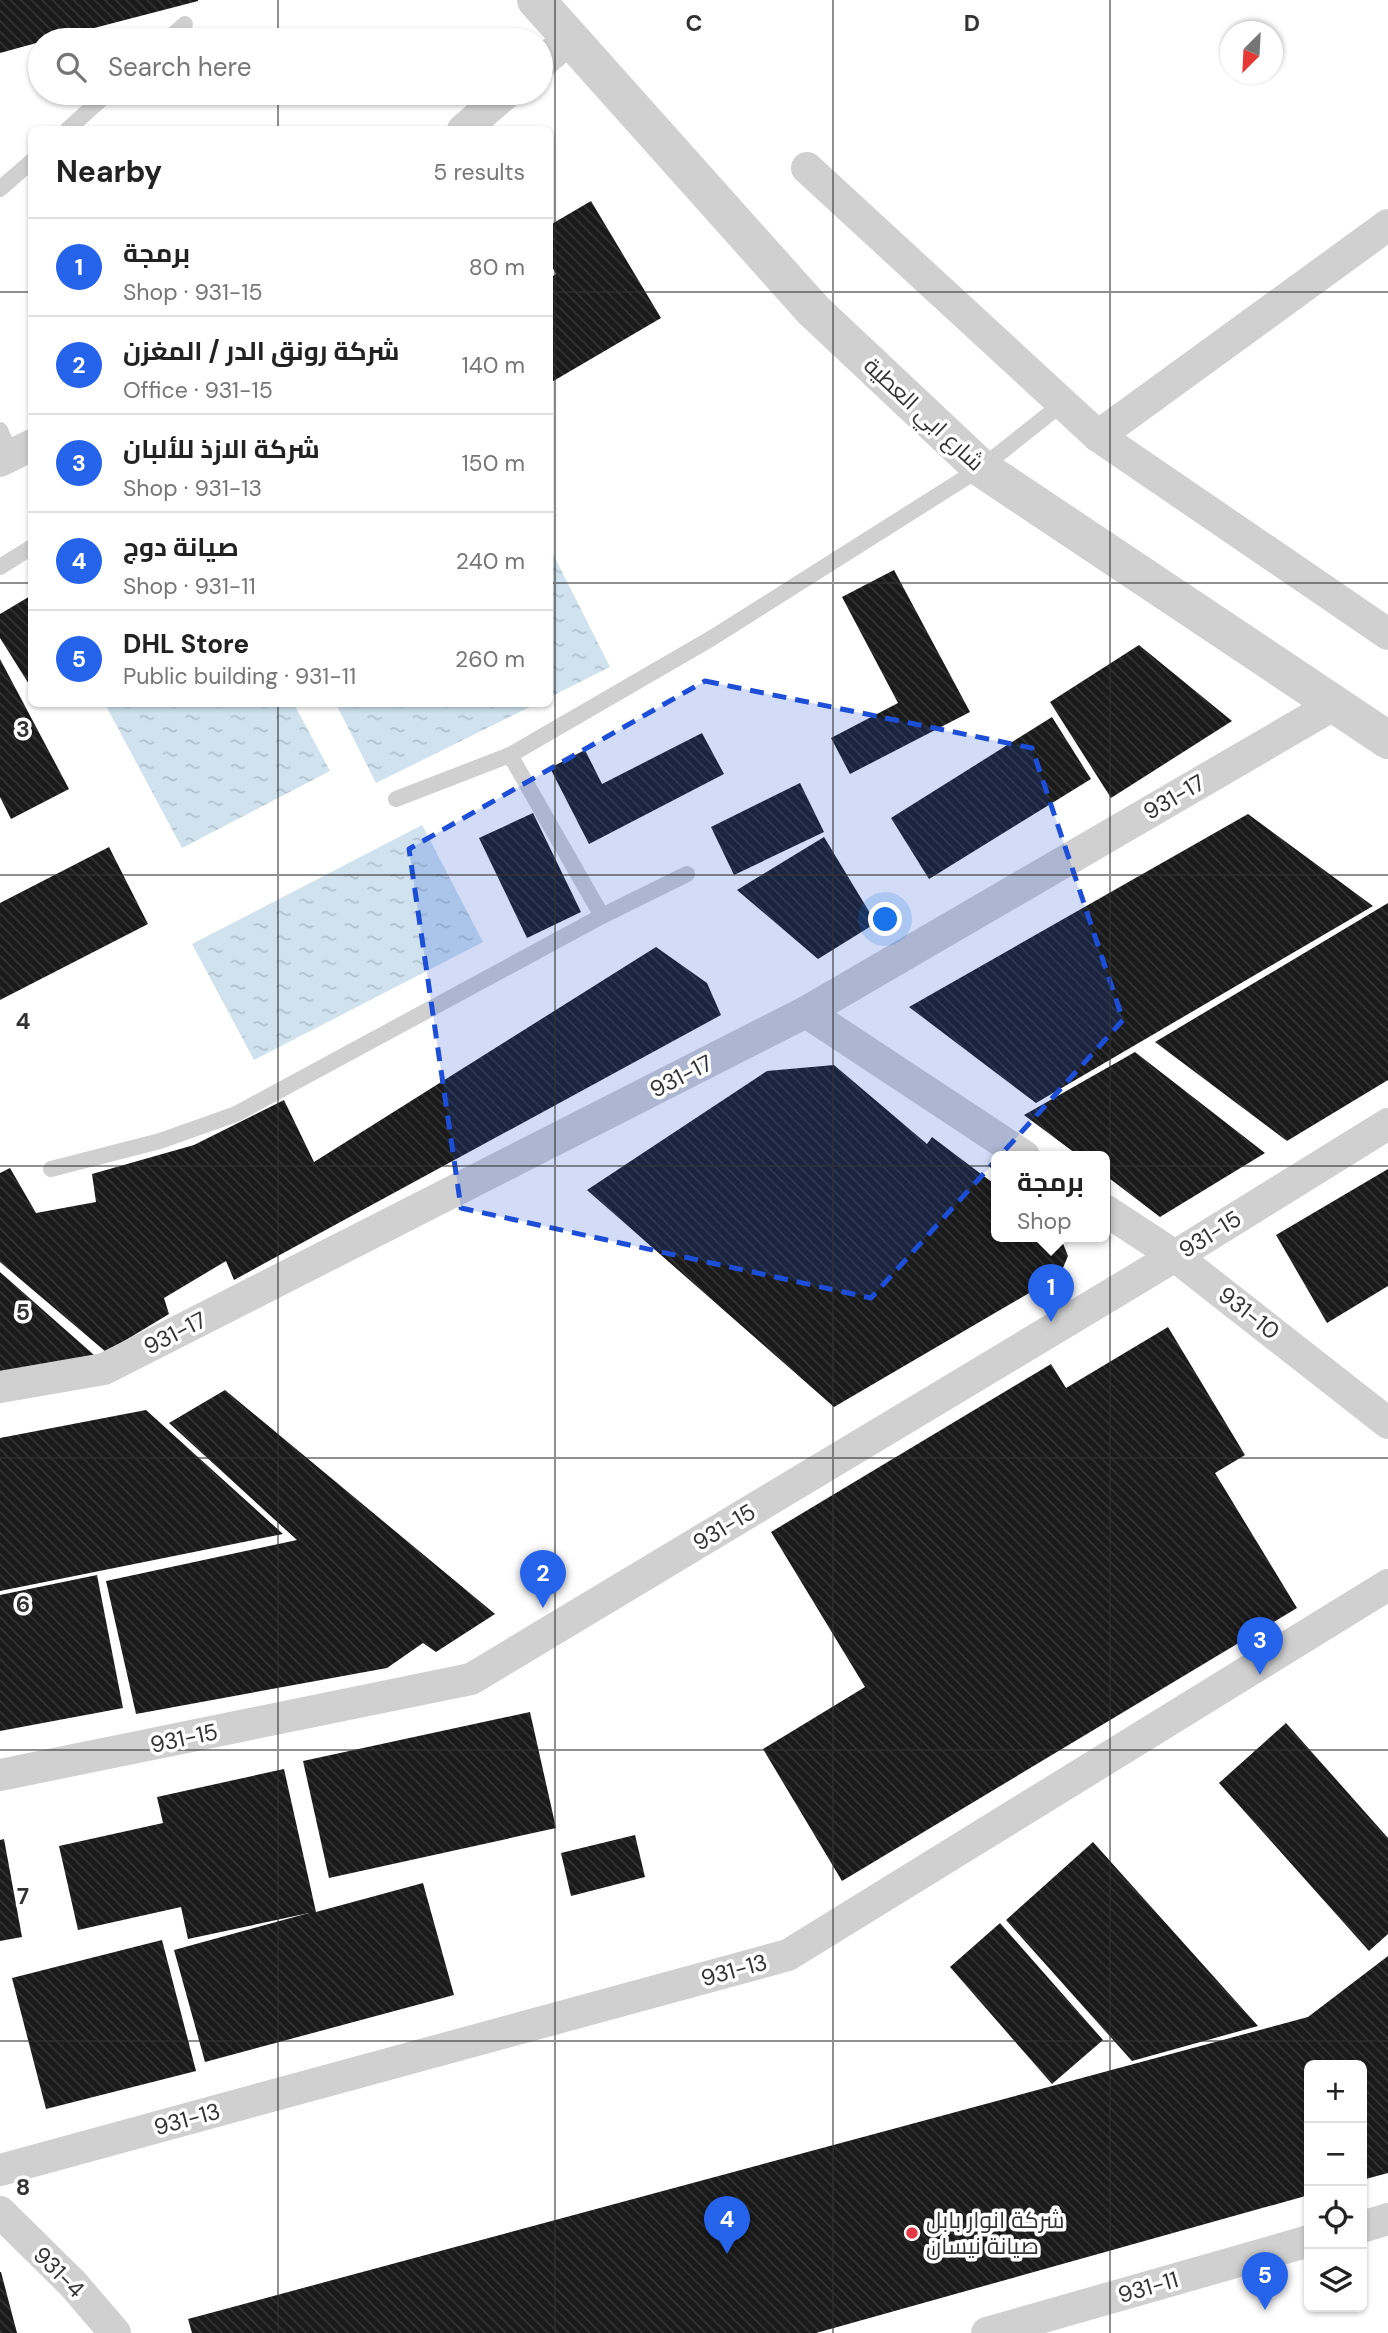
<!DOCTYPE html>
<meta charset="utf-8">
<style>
:root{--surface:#fff;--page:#f2f2f2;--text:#222;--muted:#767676;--line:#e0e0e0;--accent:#2563eb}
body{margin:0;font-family:"DM Sans",Cairo,sans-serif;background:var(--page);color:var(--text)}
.controls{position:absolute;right:21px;bottom:21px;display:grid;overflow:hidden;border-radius:10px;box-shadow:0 2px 5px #0004}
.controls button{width:63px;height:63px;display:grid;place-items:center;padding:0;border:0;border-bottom:2px solid var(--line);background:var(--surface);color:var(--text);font:35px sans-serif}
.compass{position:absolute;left:1220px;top:21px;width:63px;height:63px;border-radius:50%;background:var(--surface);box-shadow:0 2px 5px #0004;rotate:204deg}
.you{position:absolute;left:886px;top:920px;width:24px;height:24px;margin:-18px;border:5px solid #fff;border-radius:50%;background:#1a73e8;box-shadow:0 0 0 10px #1a73e833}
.badge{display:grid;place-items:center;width:46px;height:46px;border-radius:50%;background:var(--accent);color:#fff;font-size:23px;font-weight:700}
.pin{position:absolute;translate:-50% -58px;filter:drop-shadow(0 2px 4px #0008)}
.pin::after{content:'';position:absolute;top:37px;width:24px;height:21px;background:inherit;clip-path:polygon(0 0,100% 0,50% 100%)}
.popup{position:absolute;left:991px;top:1151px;width:119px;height:91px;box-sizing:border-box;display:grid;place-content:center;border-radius:10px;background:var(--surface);filter:drop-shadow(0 2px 5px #0005);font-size:23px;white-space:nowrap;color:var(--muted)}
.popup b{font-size:26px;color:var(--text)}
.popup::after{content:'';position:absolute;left:50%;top:100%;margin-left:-14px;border:14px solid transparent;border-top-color:var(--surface)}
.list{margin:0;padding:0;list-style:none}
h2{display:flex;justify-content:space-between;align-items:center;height:91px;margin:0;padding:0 28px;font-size:30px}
h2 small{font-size:23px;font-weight:400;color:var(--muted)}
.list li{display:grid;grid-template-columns:46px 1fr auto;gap:21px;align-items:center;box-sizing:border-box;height:98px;padding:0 28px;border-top:2px solid var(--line)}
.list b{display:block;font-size:26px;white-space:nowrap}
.list p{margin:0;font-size:23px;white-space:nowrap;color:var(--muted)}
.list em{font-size:23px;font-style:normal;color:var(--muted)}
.icon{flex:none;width:38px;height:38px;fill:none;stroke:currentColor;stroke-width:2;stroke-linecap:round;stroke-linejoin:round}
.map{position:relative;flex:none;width:1388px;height:2333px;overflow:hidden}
.search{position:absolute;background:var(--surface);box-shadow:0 2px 5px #0004;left:28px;top:28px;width:525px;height:77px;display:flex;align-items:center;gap:18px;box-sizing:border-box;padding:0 24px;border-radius:38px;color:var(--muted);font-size:26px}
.panel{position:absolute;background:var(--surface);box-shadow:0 2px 5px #0004;left:28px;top:126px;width:525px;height:581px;border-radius:10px}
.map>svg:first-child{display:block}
.water{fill:url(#water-ripples)}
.building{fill:url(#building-back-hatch)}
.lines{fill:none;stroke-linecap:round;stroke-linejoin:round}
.service{stroke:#d0d0d0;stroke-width:16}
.minor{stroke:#d0d0d0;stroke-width:32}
.tertiary{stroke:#d0d0d0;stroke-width:38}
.marked{fill:#1d4ed8;fill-opacity:0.2;stroke:#1d4ed8;stroke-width:5;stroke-dasharray:14 9;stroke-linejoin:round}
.grid{fill:none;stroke:#333;stroke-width:2;stroke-opacity:0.55}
.poi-dot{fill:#e63946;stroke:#fff;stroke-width:2.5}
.labels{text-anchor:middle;stroke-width:7;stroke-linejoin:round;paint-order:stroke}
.street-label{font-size:23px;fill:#333;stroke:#fff}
.poi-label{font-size:23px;fill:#333;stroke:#fff;text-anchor:start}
.grid-label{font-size:23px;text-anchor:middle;font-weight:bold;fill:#333;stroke:#fff;stroke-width:7;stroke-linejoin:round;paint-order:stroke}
</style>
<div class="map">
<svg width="1388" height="2333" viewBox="0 0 1388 2333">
<defs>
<pattern id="water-ripples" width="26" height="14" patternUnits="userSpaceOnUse" patternTransform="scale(1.75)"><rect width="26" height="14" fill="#cfe2ee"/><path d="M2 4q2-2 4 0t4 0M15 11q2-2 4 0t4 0" fill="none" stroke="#b2c2cd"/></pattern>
<pattern id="building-back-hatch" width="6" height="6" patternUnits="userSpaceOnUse" patternTransform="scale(1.75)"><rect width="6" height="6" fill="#1a1a1a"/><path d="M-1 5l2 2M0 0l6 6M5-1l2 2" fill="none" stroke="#333"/></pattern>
</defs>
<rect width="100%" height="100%" fill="#fff"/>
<!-- water -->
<g class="water">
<path d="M550,548L610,667L550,697Z"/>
<path d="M105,704H294L330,771L182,848Z"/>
<path d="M336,704H536L376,783Z"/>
<path d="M422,825L483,942L254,1060L192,944Z"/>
</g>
<!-- building -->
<g class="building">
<path d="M0,0H198V1L48,40H40V42L0,53Z"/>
<path d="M591,201L661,318L550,383V278L556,274L550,263V225Z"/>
<path d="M894,570L970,712L850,774L831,738L898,703L842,597Z"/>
<path d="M32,595V689L0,638V614Z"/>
<path d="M1139,645L1232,721L1111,798L1050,702Z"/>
<path d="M0,659L69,789L11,819L0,797Z"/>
<path d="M1052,717L1091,779L929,879L891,818Z"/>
<path d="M702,733L724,774L589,844L550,768L585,750L602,784Z"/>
<path d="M800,783L824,832L734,875L711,827Z"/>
<path d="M533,813L581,912L527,938L479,838Z"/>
<path d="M1248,814L1373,906L1036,1103L909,1007Z"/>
<path d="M824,837L876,923L818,959L737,890Z"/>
<path d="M109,847L148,924L0,1000V903Z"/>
<path d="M1388,903V1080L1287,1141L1155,1042Z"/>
<path d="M656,947L707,983L721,1015L234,1280L226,1261L164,1298L169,1314L106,1352L0,1262V1173L10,1168L36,1213L96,1202L92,1174L194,1145L284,1100L314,1162Z"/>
<path d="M1135,1052L1265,1153L1160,1217L1105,1175V1156H1079L1024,1115Z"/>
<path d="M834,1065L927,1144L932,1137L997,1186V1236H1060L1068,1256L1060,1275L834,1407L587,1190L767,1071Z"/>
<path d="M1388,1169V1286L1327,1323L1276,1235Z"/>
<path d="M0,1272L94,1355L0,1372Z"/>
<path d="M1168,1327L1245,1455L1215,1473L1297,1608L842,1881L763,1749L865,1687L771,1532L1051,1364L1066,1388Z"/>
<path d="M225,1390L495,1614L436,1652L423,1643L387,1668L136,1714L106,1581L297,1540L169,1423Z"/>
<path d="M146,1410L283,1534L0,1591V1438Z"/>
<path d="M97,1575L123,1708L0,1731V1595Z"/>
<path d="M530,1712L556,1828L329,1878L303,1761Z"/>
<path d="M1286,1723L1388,1838V1934L1369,1951L1219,1783Z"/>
<path d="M284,1769L316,1912L423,1883L454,1995L205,2062L174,1950L309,1913L188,1939L181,1907L78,1930L59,1846L163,1823L157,1797Z"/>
<path d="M635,1835L645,1877L571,1896L561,1853Z"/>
<path d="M4,1839L22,1937L0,1941V1840Z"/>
<path d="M1093,1842L1258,2026L1132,2061L1006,1920Z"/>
<path d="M1000,1923L1103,2040L1052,2084L950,1967Z"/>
<path d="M162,1940L196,2071L46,2109L12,1978Z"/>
<path d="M1388,1956V2173L1362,2180V2065H1309V2195L816,2333H192L188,2319L1308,2017Z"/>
<path d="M0,2272H1L17,2333H0Z"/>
</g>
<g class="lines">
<!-- service -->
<g class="service">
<path d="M167,40L185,24"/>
<path d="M67,130L108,93"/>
<path d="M0,189L32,161"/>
<path d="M0,430L11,455"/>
<path d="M0,567L32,547"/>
<path d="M510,755L602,916"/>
<path d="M396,799L510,755L712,638L981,468L1063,403"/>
<path d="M51,1169L160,1141L236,1114L602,916L687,874"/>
</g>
<!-- minor -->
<g class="minor">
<path d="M541,63L569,39"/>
<path d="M463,130L506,93"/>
<path d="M807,168L1098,436L1388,634"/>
<path d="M1098,436L1388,225"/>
<path d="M0,461L32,445"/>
<path d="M806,1012L1024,1156"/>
<path d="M1105,1210L1175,1256L1388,1423"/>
<path d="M0,1387L104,1369L806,1012L1335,704"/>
<path d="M0,1775L471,1679L1175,1256L1388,1124"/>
<path d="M0,2170L788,1955L1388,1585"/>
<path d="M0,2212L74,2285L115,2333"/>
<path d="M1362,2227L1388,2219"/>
<path d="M987,2333L1309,2241"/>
</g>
<!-- tertiary -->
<path class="tertiary" d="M536,0L813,310L981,468L1388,740"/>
</g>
<!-- marked area -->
<path class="marked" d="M705,681L1032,748L1123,1020L871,1298L461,1208L409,849Z"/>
<!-- grid -->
<path class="grid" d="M278,0V40M555,0V2333M833,0V2333M1110,0V2333M278,93V130M0,292H32M550,292H1388M0,583H32M550,583H1388M278,704V2333M0,875H1388M0,1166H1388M0,1458H1388M0,1750H1388M0,2041H1388"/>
<!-- markers -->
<circle class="poi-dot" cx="912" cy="2233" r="7"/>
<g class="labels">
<!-- street labels -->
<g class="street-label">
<text transform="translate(924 414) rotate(43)" y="8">شارع ابي العطية</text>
<text transform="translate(1174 797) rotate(-30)" y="8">931-17</text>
<text transform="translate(681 1076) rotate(-27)" y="8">931-17</text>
<text transform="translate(1210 1234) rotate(-32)" y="8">931-15</text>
<text transform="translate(1249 1313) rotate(38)" y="8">931-10</text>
<text transform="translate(175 1333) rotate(-27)" y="8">931-17</text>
<text transform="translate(724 1527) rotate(-31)" y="8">931-15</text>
<text transform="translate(184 1738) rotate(-12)" y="8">931-15</text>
<text transform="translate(734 1970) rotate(-15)" y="8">931-13</text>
<text transform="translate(187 2119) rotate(-15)" y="8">931-13</text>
<text transform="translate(59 2272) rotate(45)" y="8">931-4</text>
<text transform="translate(1148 2287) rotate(-16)" y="8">931-11</text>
</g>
<!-- poi labels -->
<g class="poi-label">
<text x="926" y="2228">شركة انوار بابل<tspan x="926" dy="26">صيانة نيسان</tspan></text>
</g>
</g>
<g class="grid-label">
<text x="694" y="31">C</text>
<text x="972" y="31">D</text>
<text x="23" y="737">3</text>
<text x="23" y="1029">4</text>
<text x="23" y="1320">5</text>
<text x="23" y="1612">6</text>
<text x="23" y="1904">7</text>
<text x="23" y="2195">8</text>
</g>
</svg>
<div class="controls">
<button>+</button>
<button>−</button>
<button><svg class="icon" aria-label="locate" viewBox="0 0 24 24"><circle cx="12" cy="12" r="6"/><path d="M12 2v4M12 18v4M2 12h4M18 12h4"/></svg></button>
<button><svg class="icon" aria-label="layers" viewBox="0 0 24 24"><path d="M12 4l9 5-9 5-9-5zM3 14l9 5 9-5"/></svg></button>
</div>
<svg class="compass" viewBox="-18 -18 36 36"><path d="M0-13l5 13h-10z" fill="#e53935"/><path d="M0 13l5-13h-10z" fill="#767676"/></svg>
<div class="you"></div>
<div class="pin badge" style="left:1051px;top:1322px">1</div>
<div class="popup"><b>برمجة</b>Shop</div>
<div class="pin badge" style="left:543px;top:1608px">2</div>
<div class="pin badge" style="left:1260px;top:1675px">3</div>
<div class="pin badge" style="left:727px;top:2254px">4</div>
<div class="pin badge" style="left:1265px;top:2310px">5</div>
<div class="search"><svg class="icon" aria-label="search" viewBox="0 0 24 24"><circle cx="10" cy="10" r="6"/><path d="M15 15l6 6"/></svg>Search here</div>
<section class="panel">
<h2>Nearby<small>5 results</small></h2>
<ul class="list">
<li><span class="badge">1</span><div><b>برمجة</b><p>Shop · 931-15</p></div><em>80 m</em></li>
<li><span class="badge">2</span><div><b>شركة رونق الدر / المغزن</b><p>Office · 931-15</p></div><em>140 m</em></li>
<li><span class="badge">3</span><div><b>شركة الازذ للألبان</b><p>Shop · 931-13</p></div><em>150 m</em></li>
<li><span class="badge">4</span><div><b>صيانة دوج</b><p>Shop · 931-11</p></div><em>240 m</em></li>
<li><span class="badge">5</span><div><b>DHL Store</b><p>Public building · 931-11</p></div><em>260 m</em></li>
</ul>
</section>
</div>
